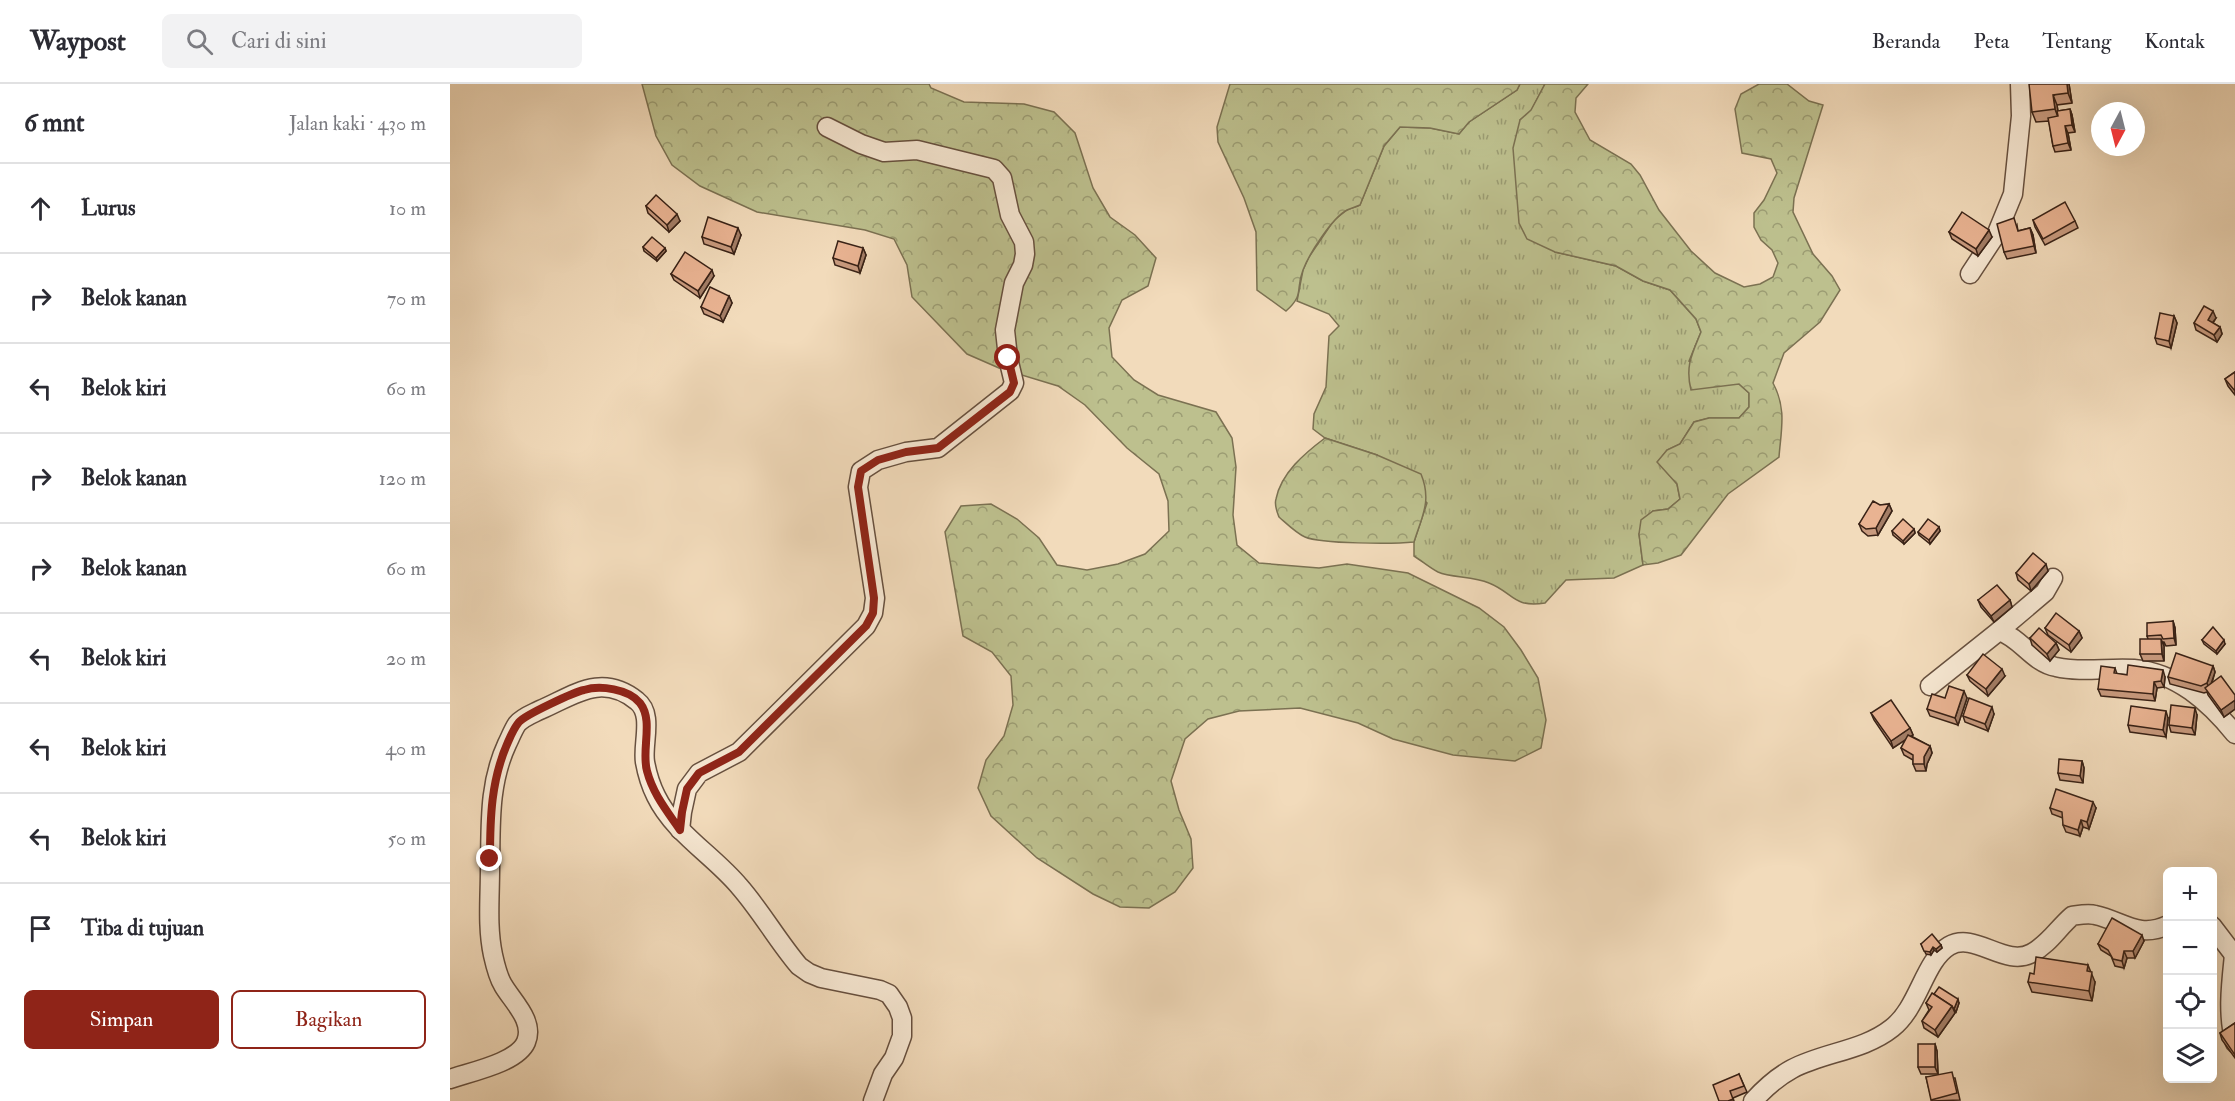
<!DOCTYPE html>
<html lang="id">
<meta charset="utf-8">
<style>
:root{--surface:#fff;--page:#f2f2f3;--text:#2b2b33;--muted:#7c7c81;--line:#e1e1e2;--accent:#8f2418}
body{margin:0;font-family:"IM FELL Double Pica",serif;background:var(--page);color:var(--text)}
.controls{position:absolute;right:18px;bottom:18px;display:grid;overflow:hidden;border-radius:9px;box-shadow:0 6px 24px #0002}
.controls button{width:54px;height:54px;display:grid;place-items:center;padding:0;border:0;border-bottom:2px solid var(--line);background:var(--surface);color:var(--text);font:30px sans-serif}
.compass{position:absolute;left:1641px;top:18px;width:54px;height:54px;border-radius:50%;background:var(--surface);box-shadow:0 6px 24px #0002;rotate:187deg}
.stop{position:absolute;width:18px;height:18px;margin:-14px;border:4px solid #8f2418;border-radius:50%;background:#fff}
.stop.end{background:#8f2418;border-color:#fff;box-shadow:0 2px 6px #0008}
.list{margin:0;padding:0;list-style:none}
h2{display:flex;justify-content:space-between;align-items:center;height:78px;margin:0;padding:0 24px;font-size:26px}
h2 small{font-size:20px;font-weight:400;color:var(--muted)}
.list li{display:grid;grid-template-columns:39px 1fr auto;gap:18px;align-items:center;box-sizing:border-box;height:90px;padding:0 24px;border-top:2px solid var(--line)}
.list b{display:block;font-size:22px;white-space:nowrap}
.list em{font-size:20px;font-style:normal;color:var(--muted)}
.actions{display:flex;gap:12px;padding:18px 24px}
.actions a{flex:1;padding:14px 0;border:2px solid var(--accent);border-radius:9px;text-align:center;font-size:21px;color:var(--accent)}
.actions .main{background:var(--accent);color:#fff}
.icon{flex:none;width:33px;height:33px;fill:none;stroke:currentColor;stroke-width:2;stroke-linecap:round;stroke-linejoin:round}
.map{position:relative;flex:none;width:1785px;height:1017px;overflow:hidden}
header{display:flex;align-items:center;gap:36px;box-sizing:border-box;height:84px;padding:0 30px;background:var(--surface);border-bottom:2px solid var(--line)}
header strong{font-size:28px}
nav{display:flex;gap:33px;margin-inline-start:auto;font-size:21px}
.search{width:420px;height:54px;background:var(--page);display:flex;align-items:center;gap:15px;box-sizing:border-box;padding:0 21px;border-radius:9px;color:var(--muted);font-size:22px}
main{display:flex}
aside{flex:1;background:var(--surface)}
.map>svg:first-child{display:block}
.grass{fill:url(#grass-tufts);stroke:#7b7152;stroke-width:1.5}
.forest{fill:url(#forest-crowns);stroke:#7b7152;stroke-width:1.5}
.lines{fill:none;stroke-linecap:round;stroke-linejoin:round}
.minor-casing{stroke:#67503f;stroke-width:21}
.minor{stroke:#f7e8d3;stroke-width:18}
.wall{fill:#c89a7e;stroke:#392216;stroke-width:1.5}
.shaded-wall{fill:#a37d66;stroke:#392216;stroke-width:1.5}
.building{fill:#e9b392;stroke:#392216;stroke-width:1.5}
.route{stroke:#8f2418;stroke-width:8}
</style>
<header>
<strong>Waypost</strong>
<div class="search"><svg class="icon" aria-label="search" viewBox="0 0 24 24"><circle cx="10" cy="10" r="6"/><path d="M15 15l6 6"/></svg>Cari di sini</div>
<nav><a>Beranda</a><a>Peta</a><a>Tentang</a><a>Kontak</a></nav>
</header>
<main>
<aside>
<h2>6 mnt<small>Jalan kaki · 430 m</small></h2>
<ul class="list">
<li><svg class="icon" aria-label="ahead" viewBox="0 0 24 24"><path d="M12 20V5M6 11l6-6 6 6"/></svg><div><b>Lurus</b></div><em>10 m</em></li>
<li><svg class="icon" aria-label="right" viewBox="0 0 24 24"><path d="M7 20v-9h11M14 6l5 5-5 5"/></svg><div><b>Belok kanan</b></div><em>70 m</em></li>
<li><svg class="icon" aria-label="left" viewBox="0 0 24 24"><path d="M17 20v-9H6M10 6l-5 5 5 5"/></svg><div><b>Belok kiri</b></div><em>60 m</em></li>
<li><svg class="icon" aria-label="right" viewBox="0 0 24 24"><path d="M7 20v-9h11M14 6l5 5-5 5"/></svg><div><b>Belok kanan</b></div><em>120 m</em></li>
<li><svg class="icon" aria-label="right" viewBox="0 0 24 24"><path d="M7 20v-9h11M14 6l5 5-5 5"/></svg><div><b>Belok kanan</b></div><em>60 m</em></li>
<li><svg class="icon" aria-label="left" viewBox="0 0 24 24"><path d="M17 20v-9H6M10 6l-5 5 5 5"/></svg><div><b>Belok kiri</b></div><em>20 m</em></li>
<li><svg class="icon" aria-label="left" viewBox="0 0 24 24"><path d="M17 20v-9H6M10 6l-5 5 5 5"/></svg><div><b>Belok kiri</b></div><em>40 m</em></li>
<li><svg class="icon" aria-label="left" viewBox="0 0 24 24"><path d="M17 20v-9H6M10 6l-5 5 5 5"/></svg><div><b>Belok kiri</b></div><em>50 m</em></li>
<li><svg class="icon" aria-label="arrive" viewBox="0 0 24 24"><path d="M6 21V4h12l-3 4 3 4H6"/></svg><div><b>Tiba di tujuan</b></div></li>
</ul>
<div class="actions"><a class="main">Simpan</a><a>Bagikan</a></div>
</aside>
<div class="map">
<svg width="1785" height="1017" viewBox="0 0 1785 1017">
<defs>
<pattern id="grass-tufts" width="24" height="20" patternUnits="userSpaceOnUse" patternTransform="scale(1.5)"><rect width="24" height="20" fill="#bdc08e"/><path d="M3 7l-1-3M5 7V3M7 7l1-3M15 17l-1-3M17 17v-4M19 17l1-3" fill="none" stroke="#9b9c73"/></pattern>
<pattern id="forest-crowns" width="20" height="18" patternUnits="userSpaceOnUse" patternTransform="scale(1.5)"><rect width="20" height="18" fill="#bdc08e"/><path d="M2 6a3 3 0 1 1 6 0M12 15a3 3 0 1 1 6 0" fill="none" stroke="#9b9c73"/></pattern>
</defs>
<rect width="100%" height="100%" fill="#f2dbbb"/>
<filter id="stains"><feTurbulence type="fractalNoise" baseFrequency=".00333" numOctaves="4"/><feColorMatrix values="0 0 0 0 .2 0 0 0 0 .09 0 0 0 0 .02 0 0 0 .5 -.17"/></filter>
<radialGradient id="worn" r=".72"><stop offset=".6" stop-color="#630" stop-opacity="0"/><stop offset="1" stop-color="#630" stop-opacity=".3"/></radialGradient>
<!-- grass -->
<path class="grass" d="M1070,0H1095L1081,27L1070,36L1105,168L1166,182L1193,197L1220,206L1246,235L1251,248L1239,277L1289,300L1299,309V323L1289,334H1259L1244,338L1230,360L1217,366L1208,378L1227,400L1230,415L1218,425L1203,427L1189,450L1193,481L1164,494L1116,496L1095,519C1063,524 1064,509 1039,499C1023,492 1001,494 988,488C980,484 972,477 964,472V458L977,419L927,371L875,354L863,345L864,330L876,303L879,252L889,242L879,230L847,217L853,186L859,173L884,136L897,126L910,121L934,62L950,43L980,44L1009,50L1019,38L1067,6Z"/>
<!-- forest -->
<g class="forest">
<path d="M192,0H479L481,4L514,18L574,20L604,28L625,49L643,104L660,133L685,151L706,174L698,202L672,216L659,244L662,273L684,296L708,311L766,328L782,354L786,383L783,431L787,461L809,479L869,484L897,480L958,489L1029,524L1054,543L1071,566L1088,594L1096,636L1091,664L1065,677L1003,671L943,655L908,639L850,624L789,627L758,635L735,655L721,697L729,726L741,755L743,784L725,808L699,824L670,823L643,810L587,774L541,732L528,704L536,676L554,652L563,621L561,592L542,568L513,552L495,448L511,422L541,420L567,435L589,454L607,481L637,486L668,480L695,470L719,447L718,417L709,390L677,364L635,321L608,302L549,284L517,270L462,213L457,181L444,155L415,146L307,128L250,102L222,81L206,52Z"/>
<path d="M780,0H1070L1067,6L1019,38L1009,50L980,44L950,43L934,62L910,121C906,123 901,124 897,126C882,134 859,170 853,186C845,206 855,210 836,227L807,206L806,148L794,114L768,58L767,43Z"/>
<path d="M1095,0H1138L1126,14L1125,28L1140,56L1181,80L1190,91L1209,126L1241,167L1265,189L1294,203L1310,200L1323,193L1328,179L1322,166L1311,156L1304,143V129L1314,116L1327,89L1321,75L1292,69L1285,25L1291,10L1309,0H1337L1359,17L1373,21L1344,114L1343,128L1363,170L1382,192L1390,206L1370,238L1334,269L1323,299C1337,325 1331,346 1329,373L1278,410L1231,471L1208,479L1193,481L1189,450L1191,436L1203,427L1218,425L1230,415L1227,400L1207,378L1217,366L1230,360L1244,338L1259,334H1289L1299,323V309L1289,300L1241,306C1235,282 1242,270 1251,248L1246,235L1220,206L1193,197L1166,182L1105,168L1077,155L1069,139L1063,64L1070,36L1081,26Z"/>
<path d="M875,354L927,371L971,390C982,417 972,432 964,458C944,460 871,460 855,453C846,449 836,439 829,433C827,428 824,421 826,415C831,389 855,369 875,354Z"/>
</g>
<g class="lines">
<!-- minor casing -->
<g class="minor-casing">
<g id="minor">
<path d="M1520,190L1547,149L1563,110L1571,32L1570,0"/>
<path d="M1549,547L1595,508L1603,494"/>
<path d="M1480,602L1549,547C1571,554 1583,579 1606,583C1632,589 1658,583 1684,585C1727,589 1759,618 1785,650"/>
<path d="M230,746L232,728L237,705L249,689L289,668L416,542L423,529L425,514L408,403L411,387L428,376L456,368L488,364L560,307L564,299L558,274L555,246L564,199L573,181L575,170L574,158L560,131L552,94L544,85L467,66L434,68L411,60L377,43"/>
<path d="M1762,842L1785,872"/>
<path d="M1784,871C1781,900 1777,930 1785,959"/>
<path d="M0,995C20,988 67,979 76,958C85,937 62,917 53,901C48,893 45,880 43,871C37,843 40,814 40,785C41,742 38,701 57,660C60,654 63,646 67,640C73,633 82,630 90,626C123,612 151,588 187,617C204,630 192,660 195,678C197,689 201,702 206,712C224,749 263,771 289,802C311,827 327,856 349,882L359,889L371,894L430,906L439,910L448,923L452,934V952L444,974L433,990L423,1017"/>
<path d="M1303,1017C1314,1005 1327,993 1342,985C1374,968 1413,967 1442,944C1469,923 1474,877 1499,862C1525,847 1555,884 1582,869C1599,860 1608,844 1622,832C1629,831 1638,829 1645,831C1673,837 1688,855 1718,841"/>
</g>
</g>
<!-- minor -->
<use href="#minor" class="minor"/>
</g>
<!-- wall -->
<g class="wall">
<path d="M1619,0L1622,19L1607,21L1608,27L1620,25L1622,31L1625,48L1618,49L1621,66L1605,68L1603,62L1599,37L1586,38L1582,28Z"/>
<path d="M196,122L230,137L219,148L198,129Z"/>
<path d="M1583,136L1625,137L1628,144L1595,161L1585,143Z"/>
<path d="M1567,141L1568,147L1580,144L1583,151L1586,169L1557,175L1554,168Z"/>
<path d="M1499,148L1542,153L1528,172L1502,155Z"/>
<path d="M291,151L284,170L254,160L252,153Z"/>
<path d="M193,163L215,164L216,167L207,177L194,167Z"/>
<path d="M413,164L416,171L410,189L385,181L383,174Z"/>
<path d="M221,190L264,192L250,214L224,196Z"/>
<path d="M279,212L282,219L273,238L254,230L251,223Z"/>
<path d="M1724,232L1727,239L1721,264L1707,260L1705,254Z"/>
<path d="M1766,234L1763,239L1770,243L1772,250L1767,258L1746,246L1744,239Z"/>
<path d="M1785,288V311L1778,302L1775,295Z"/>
<path d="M1439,420L1442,427L1428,451L1418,452L1412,447L1409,440L1430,421Z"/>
<path d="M1489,443L1490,447L1480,460L1469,451L1468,448Z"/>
<path d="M1464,445L1465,449L1454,460L1443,451L1442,447Z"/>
<path d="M1598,487L1581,507L1568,496L1566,489Z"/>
<path d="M1528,516H1560L1562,523L1544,538L1531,523Z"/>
<path d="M1723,537L1725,544L1726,561L1716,562L1714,558H1713L1714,562V577H1693L1690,570L1698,555L1697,552Z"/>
<path d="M1595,544L1629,547L1632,554L1621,568L1598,551Z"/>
<path d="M1580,554L1606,559L1609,566L1600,577L1582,561Z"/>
<path d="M1752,556L1775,560L1767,570L1754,560Z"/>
<path d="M1763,582L1765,588L1762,599L1785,611V625L1774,633L1758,611L1757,608L1754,609L1720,600L1718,593Z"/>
<path d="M1665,584L1667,590L1715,593L1714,603L1707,604L1705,617L1651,612L1648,605Z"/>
<path d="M1517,591L1555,592L1538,612L1520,597Z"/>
<path d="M1495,614H1517L1508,641L1480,632L1477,625Z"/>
<path d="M1421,629L1460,644L1463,651L1461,652L1480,662L1482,669L1477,680L1476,687H1466L1463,680V676L1454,671L1451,664L1456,655L1443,664L1424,636Z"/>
<path d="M1544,630L1538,647L1515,638L1513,632Z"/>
<path d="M1747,631L1745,651L1721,648L1719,641Z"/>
<path d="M1718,634L1716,653L1680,648L1678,641Z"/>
<path d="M1632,677L1634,684L1633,699L1610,696L1608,689Z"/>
<path d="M1600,724H1646L1639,745L1633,743L1630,752L1616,748L1613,741V734L1602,730Z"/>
<path d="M1694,857L1685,874H1677L1674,884L1665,882L1661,872L1651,866L1648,860Z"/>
<path d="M1471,860L1491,861L1492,864L1487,868L1484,866L1481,871L1476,870Z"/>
<path d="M1584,890L1645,898L1642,917L1582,908L1578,898Z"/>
<path d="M1476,919H1509L1506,928L1504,927L1505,929L1488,953L1474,944L1472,937L1479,926Z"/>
<path d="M1785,939V974L1772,956L1770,949Z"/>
<path d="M1485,960L1487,967L1488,990H1471L1468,983Z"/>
<path d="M1289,990L1297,1008L1283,1014L1284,1017H1269Z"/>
<path d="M1476,993L1505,994L1510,1016L1482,1017Z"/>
</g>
<!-- shaded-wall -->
<g class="shaded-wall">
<path d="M1617,0H1619L1622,19L1618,9Z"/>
<path d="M1603,11L1607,21L1609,36L1605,25Z"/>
<path d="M1620,25L1622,31L1625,48L1622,41Z"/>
<path d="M1615,42L1618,49L1621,66L1618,59Z"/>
<path d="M227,130L230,137L219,148L217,141Z"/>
<path d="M288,144L291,151L284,170L281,163Z"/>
<path d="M1580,144L1583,151L1586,169L1584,162Z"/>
<path d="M1539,146L1542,153L1528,172L1526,165Z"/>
<path d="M215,164L216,167L207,177L206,174Z"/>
<path d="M413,164L416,171L410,189L408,182Z"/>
<path d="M262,186L264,192L250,214L248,207Z"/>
<path d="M279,212L282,219L273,238L270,232Z"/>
<path d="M1763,227L1766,234L1760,242L1758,236Z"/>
<path d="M1724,232L1727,239L1721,264L1719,257Z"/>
<path d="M1770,243L1772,250L1767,258L1764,251Z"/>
<path d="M1439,420L1442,427L1428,451L1426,444Z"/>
<path d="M1489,443L1490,447L1480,460L1479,456Z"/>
<path d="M1464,445L1465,449L1454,460L1453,457Z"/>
<path d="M1596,480L1598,487L1581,507L1579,500Z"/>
<path d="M1560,516L1562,523L1544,538L1541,532Z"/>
<path d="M1723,537L1725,544L1726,561L1724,554Z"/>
<path d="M1629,547L1632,554L1621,568L1619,561Z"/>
<path d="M1711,555L1714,562V577L1712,570Z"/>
<path d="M1774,556L1775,560L1767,570L1766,567Z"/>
<path d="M1606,559L1609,566L1600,577L1597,570Z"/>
<path d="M1763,582L1765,588L1759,606L1757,599Z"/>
<path d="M1552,585L1555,592L1538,612L1536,605Z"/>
<path d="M1713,586L1715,593L1714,603L1711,597Z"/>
<path d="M1704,598L1707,604L1705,617L1703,610Z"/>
<path d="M1514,607L1517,614L1508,641L1505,634Z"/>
<path d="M1785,616V625L1774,633L1771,626Z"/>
<path d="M1542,623L1544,630L1538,647L1535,640Z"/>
<path d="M1745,624L1747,631L1745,651L1742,644Z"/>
<path d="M1716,627L1718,634L1716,653L1713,646Z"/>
<path d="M1460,644L1463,651L1443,664L1441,657Z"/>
<path d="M1480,662L1482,669L1477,680L1476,687L1474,680V673Z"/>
<path d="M1632,677L1634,684L1633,699L1630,692Z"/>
<path d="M1643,718L1646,724L1639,745L1637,738Z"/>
<path d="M1631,736L1633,743L1630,752L1628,746Z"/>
<path d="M1692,851L1694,857L1685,874L1683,867Z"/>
<path d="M1491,861L1492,864L1487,868L1486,865Z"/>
<path d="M1483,863L1484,866L1481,871L1480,868Z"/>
<path d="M1674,867L1677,874L1674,884L1672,877Z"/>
<path d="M1638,881L1645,898L1642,917L1639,907L1637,887Z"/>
<path d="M1508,915L1509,919L1506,928L1504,925Z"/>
<path d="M1502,922L1505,929L1488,953L1485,946Z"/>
<path d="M1485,960L1487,967L1488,990L1485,983Z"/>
</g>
<!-- building -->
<g class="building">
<path d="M1579,0H1617L1618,9L1603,11L1605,25L1582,28Z"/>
<path d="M1620,25L1622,41L1615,42L1618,59L1603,62L1598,34L1608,32L1607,27Z"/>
<path d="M206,111L227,130L217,141L196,122Z"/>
<path d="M1615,118L1625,137L1593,155L1583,136Z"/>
<path d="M1512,128L1539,146L1526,165L1499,148Z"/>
<path d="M258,133L288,144L281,163L252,153Z"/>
<path d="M1564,134L1568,147L1580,144L1584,162L1554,168L1547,140Z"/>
<path d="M202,153L215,164L206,174L193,163Z"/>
<path d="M388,157L413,164L408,182L383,174Z"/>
<path d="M235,168L262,186L248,207L221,190Z"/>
<path d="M260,203L279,212L270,232L251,223Z"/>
<path d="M1754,222L1763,227L1758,236L1770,243L1764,251L1744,239Z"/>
<path d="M1710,229L1724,232L1719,257L1705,254Z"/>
<path d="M1785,288V307L1775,295Z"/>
<path d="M1423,417L1430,421L1439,420L1426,444L1416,445L1409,440Z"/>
<path d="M1453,435L1464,445L1453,457L1442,447Z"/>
<path d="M1478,435L1489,443L1479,456L1468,448Z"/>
<path d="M1583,469L1596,480L1579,500L1566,489Z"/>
<path d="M1547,501L1560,516L1541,532L1528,516Z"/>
<path d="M1606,529L1629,547L1619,561L1595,544Z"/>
<path d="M1723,537L1724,554L1713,555L1711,551L1697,552V539Z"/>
<path d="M1763,543L1774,556L1766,567L1752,556Z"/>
<path d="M1589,544L1606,559L1597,570L1580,554Z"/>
<path d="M1690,555H1711L1712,570H1690Z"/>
<path d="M1726,569L1763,582L1757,599L1751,602L1718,593Z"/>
<path d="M1533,570L1552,585L1536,605L1517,591Z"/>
<path d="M1678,581L1713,586L1711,597L1704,598L1703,610L1648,605L1651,582L1665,584L1664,589L1677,591Z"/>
<path d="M1771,592L1785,611V616L1771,626L1755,604Z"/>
<path d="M1499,602L1514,607L1505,634L1477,625L1482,610L1495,614Z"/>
<path d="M1519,614L1542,623L1535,640L1513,632Z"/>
<path d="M1441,616L1460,644L1441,657L1421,629Z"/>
<path d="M1721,621L1745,624L1742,644L1719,641Z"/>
<path d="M1681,622L1716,627L1713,646L1678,641Z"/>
<path d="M1458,651L1480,662L1474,673V680H1463V671L1451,664Z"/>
<path d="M1609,675L1632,677L1630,692L1608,689Z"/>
<path d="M1606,705L1643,718L1637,738L1631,736L1628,746L1613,741L1612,728L1600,724Z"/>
<path d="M1662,834L1692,851L1683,867H1674L1672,877L1663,875L1658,866L1648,860Z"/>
<path d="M1482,850L1491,861L1486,865L1483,863L1480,868L1474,867L1471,860Z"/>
<path d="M1586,873L1638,881L1637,887L1642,888L1639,907L1578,898L1580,889L1584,890Z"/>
<path d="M1489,903L1508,915L1504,925L1502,922L1484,910Z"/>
<path d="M1482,909L1502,922L1485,946L1472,937L1482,923L1476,919Z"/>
<path d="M1785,939V971L1770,949Z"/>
<rect x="1468" y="960" width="17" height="23"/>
<path d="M1502,988L1507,1009L1481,1016L1476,993Z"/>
<path d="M1289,990L1294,1002L1280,1007L1283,1015L1278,1017H1269L1263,1001Z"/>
</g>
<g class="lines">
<!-- route -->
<path class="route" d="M40,775C40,734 41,696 58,658C61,651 64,644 69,638C75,631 124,608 134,606C150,601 179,605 190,619C204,637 191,666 197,687C203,710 217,727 230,746L232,728L237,705L249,689L289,668L416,542L423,529L424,514L408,403L411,387L428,376L456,368L488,364L560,308L564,299L558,274"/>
</g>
<rect width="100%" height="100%" filter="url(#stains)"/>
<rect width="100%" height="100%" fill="url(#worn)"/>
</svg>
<div class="controls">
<button>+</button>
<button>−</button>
<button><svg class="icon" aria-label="locate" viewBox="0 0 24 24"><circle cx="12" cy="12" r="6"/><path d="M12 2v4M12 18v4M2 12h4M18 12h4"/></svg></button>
<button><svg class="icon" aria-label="layers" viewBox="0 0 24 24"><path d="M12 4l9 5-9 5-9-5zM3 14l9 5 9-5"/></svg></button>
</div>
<svg class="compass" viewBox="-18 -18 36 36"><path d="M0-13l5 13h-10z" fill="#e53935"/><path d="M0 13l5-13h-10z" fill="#7c7c81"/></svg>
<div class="stop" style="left:558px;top:274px"></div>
<div class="stop end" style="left:40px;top:775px"></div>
</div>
</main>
